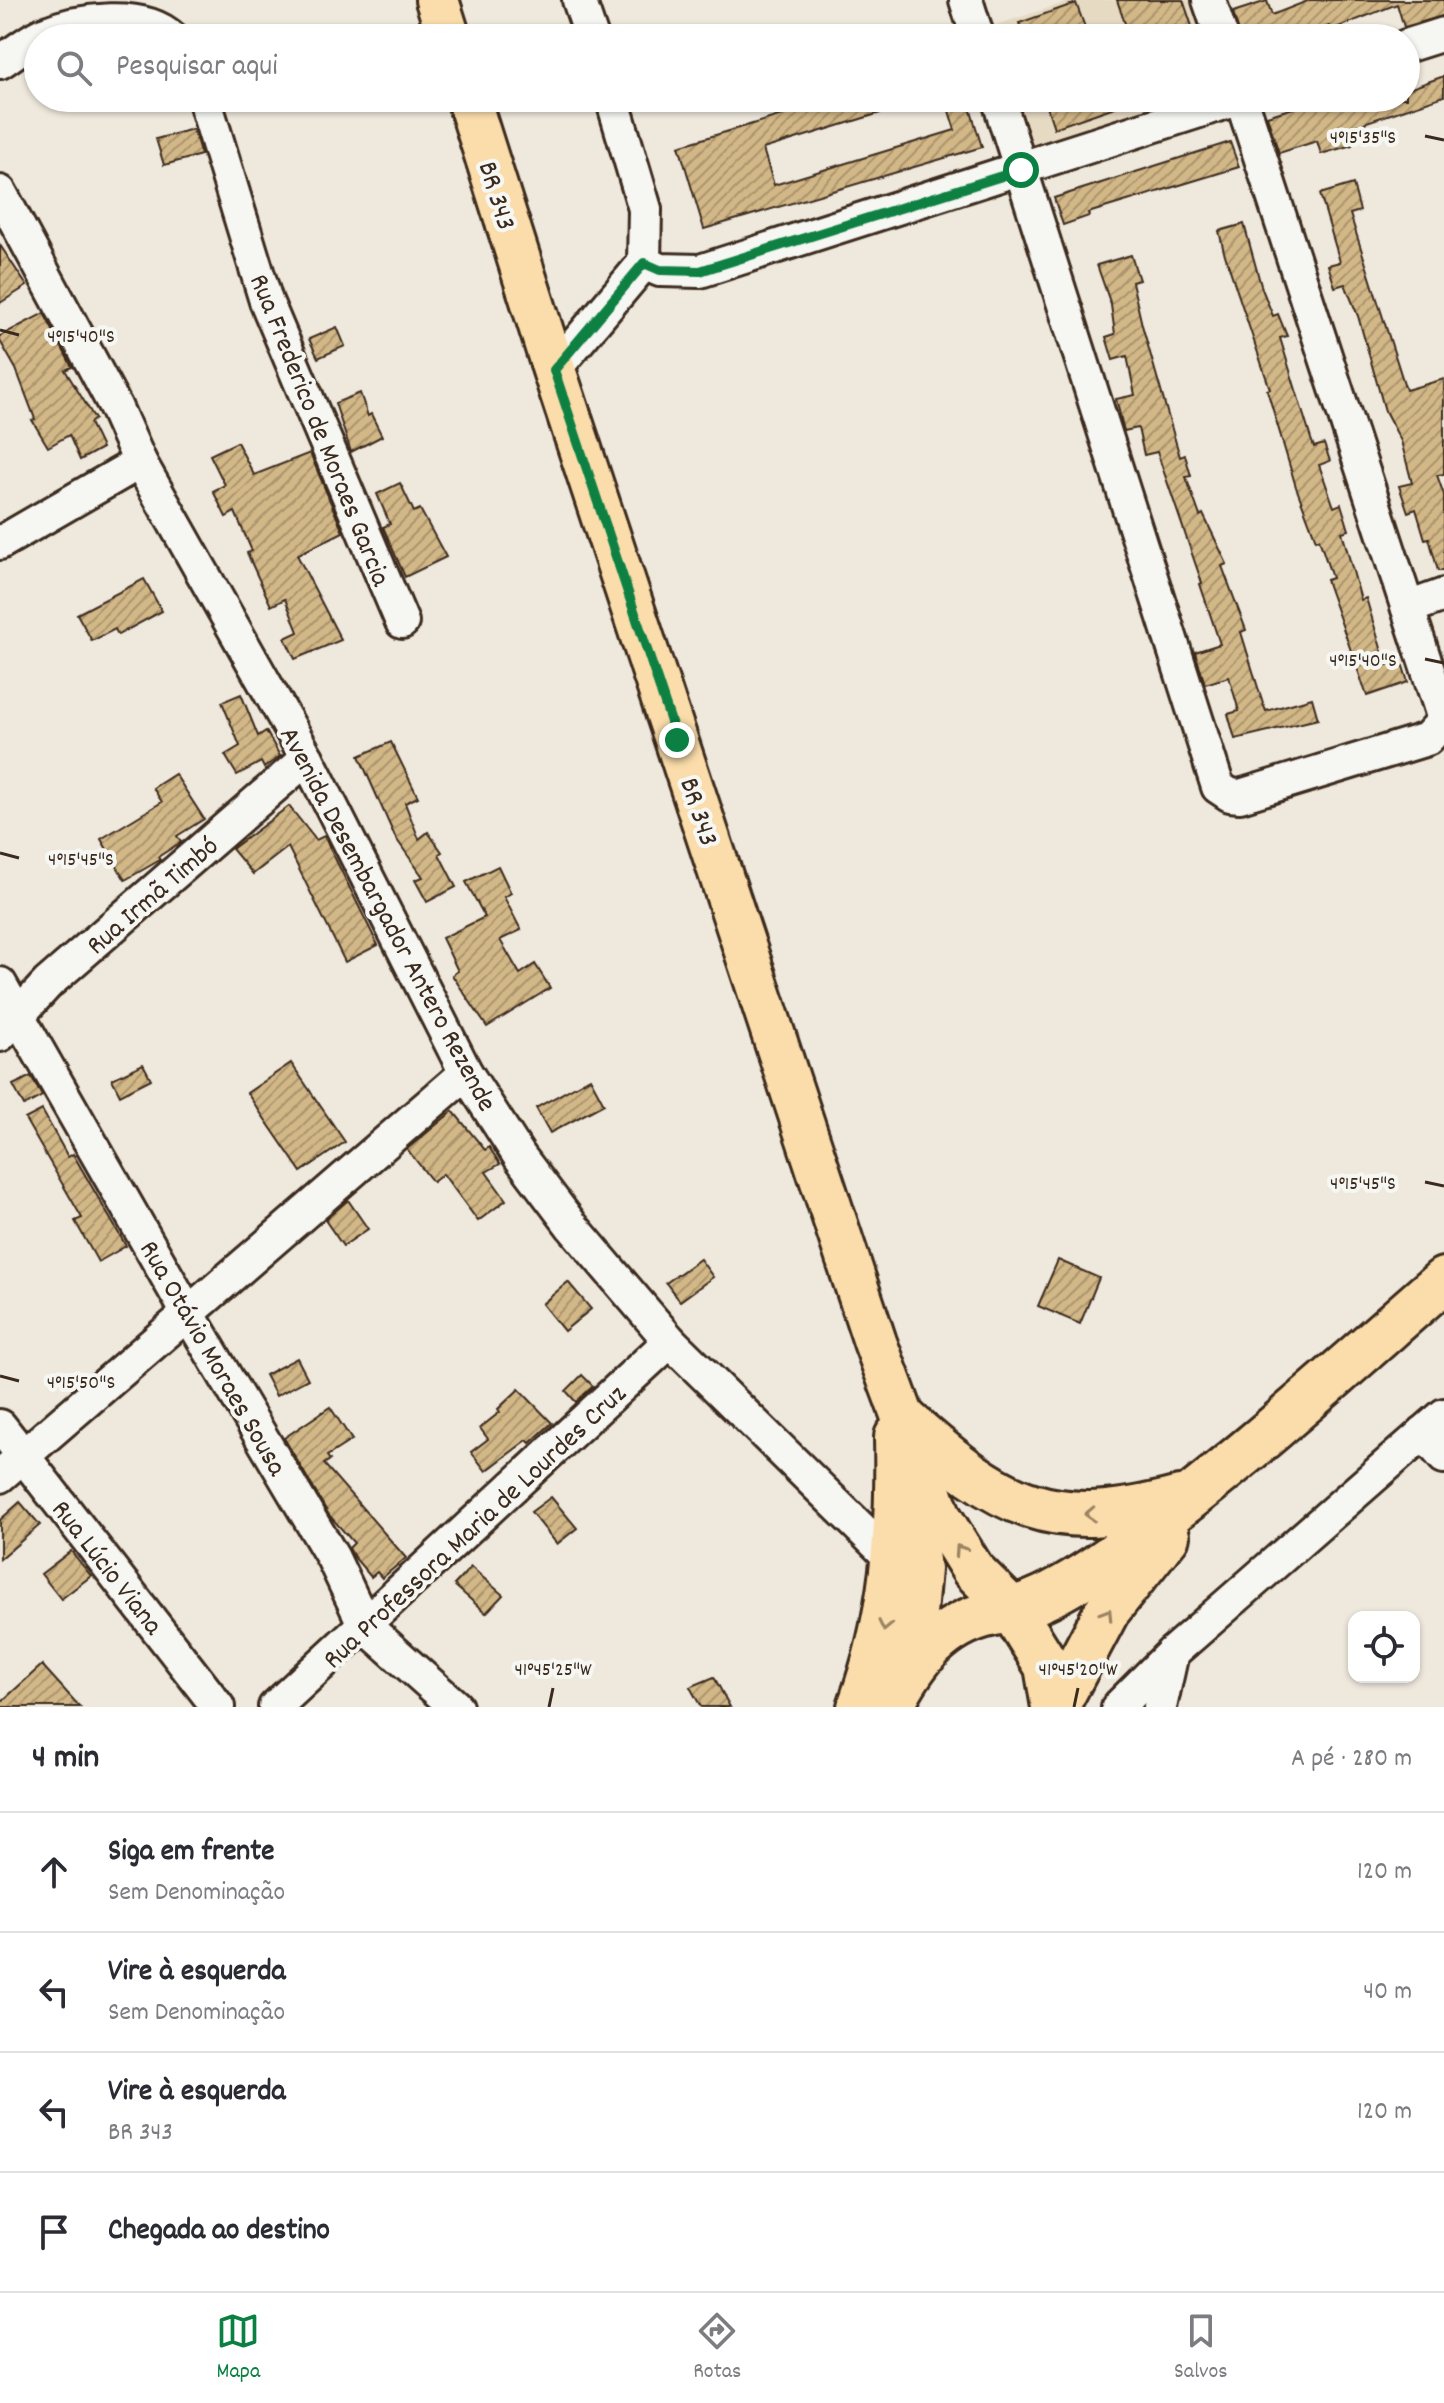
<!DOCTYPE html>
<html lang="pt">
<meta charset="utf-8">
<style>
:root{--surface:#fff;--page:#f2f2f3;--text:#2b2b33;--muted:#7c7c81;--line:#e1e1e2;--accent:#0b8043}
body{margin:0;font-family:Dekko,sans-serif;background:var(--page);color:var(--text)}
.controls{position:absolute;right:24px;bottom:24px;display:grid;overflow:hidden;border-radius:16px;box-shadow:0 2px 6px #0004}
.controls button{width:72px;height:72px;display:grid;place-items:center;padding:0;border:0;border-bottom:2px solid var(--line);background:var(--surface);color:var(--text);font:40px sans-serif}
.stop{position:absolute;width:24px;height:24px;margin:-18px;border:6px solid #0b8043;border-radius:50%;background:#fff}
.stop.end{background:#0b8043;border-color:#fff;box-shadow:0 2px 8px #0008}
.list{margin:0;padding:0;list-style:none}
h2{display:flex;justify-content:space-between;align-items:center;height:104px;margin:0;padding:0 32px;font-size:34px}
h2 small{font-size:26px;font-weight:400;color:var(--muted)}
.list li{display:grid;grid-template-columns:52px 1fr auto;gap:24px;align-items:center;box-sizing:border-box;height:120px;padding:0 32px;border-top:2px solid var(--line)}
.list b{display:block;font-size:30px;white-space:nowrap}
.list p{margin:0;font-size:26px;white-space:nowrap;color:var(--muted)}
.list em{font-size:26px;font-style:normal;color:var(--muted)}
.icon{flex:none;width:44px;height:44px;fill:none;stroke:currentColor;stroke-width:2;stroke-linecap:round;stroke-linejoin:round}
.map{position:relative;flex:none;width:1444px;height:1707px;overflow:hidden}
.search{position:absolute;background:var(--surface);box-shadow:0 2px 6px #0004;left:24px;right:24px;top:24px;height:88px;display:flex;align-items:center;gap:20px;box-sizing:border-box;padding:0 28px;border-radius:44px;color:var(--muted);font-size:30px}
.sheet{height:584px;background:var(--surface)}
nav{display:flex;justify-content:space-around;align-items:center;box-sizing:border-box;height:112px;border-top:2px solid var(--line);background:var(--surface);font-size:22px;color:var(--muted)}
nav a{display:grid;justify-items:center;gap:4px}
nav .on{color:var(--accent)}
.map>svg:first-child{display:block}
.built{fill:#e6dac3}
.building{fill:url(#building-hatch);stroke:#3b2a1e;stroke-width:2}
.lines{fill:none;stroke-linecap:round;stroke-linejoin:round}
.minor-casing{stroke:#3b2a1e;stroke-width:38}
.major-casing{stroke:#3b2a1e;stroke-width:48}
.highway-casing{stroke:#3b2a1e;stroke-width:50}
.minor{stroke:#f6f6f2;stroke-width:32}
.major{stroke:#fbddab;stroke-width:42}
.highway{stroke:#fbddab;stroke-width:44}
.oneway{stroke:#9b8464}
.route{stroke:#0b8043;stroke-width:10}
.ticks{fill:none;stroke:#3b2a1e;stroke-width:3}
.labels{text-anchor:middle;stroke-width:8;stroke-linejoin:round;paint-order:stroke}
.street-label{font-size:28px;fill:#3b2a1e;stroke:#f6f6f2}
.ticks-label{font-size:20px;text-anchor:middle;fill:#3b2a1e;stroke:#f6f6f2;stroke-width:8;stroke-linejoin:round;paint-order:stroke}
</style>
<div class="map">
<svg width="1444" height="1707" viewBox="0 0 1444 1707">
<defs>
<pattern id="building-hatch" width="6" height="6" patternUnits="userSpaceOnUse" patternTransform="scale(2)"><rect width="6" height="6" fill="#d2b787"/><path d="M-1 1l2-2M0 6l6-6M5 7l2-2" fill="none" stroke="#ac956e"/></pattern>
</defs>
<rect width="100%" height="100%" fill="#efe9dd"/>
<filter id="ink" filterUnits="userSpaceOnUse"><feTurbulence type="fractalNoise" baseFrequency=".0125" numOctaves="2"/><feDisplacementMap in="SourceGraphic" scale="16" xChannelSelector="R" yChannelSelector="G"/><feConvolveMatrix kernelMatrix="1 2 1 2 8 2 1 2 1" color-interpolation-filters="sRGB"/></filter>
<g filter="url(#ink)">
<!-- built -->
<g class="built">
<path d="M1072,0H1191L1204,38H997L993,26Z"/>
<path d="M1017,98H1193L1034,150Z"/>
</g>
<!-- building -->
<g class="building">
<path d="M1117,0H1183L1196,38H1130Z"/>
<path d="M1310,0H1444V16L1404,27L1397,4L1331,30L1329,26L1297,38H1240L1233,12L1267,1L1272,15Z"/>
<path d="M1076,3L1089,38H1025L1019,23Z"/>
<path d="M1444,76V96L1346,129L1352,145L1321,154L1317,141L1279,153L1267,116L1326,98H1336L1339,106L1367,98H1406V90Z"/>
<path d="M839,98H915L916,102L763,149L774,185L955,130L945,98H967L982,147L704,229L679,146Z"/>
<path d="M1044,98H1132V101L1054,128Z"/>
<path d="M193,129L201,155L164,165L156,139Z"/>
<path d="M1230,142L1239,167L1088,213L1089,216L1063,225L1054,198Z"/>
<path d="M1353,184L1360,211L1350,214L1406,390L1444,379V474L1437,475L1444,495V571H1438L1429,538L1425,539L1416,509L1408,512L1399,486L1412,483L1401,441L1385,411L1358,316L1345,284L1335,287L1328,265L1340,262L1320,194Z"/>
<path d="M1244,224L1262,289L1273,316L1278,314L1287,336L1280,338L1311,439L1314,447L1324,444L1330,461L1319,465L1334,507L1341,504L1349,530L1342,532L1361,600L1366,598L1386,665L1401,660L1408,682L1367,696L1326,580L1332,578L1319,539L1316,540L1296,487L1267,390L1270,389L1224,252L1219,231Z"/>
<path d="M0,245L27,286L0,303Z"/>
<path d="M1131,255L1139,280L1132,282L1142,325L1180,457L1185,455L1191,476L1186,477L1200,516L1203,514L1227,564L1222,566L1246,630L1241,632L1263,704L1266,711L1312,698L1318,719L1235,739L1228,714L1239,711L1229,677L1205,684L1195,652L1220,644L1200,584L1202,583L1157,452L1144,455L1138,428L1124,431L1116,399L1135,395L1127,356L1113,360L1106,337L1115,334L1111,305L1097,265Z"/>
<path d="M44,313L72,367L65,370L95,419L90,423L102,448L80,460L69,435L48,447L32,420L35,419L16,369L0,341V336Z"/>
<path d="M337,327L345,346L318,358L309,339Z"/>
<path d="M360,393L368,416L371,414L382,436L351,452L335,403Z"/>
<path d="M237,442L254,475L310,453L343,532L297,555L341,640L295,659L285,638L298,632L285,599L271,606L247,553L252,551L235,512L226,517L213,491L225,485L210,455Z"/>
<path d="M400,483L414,512L420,509L446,557L405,577L383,527L390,524L377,494Z"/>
<path d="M144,579L162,611L118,635L115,629L92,641L77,614Z"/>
<path d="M241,694L258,736L266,731L280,756L264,768L261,762L237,775L225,755L240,746L222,702Z"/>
<path d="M391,742L418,797L405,803L419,839L428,832L442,852L439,854L456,887L427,902L415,880L423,877L395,837L359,756Z"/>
<path d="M175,774L204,819L177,836L181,842L158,857L160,860L125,880L101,839L162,802L153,788Z"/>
<path d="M289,806L316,840L324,836L378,945L345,962L288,847L253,874L232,849Z"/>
<path d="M498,866L511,893L504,897L521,930L500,940L520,974L535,964L550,988L487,1027L452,975L458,971L442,938L485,917L466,882Z"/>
<path d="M291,1063L345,1142L301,1172L247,1093Z"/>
<path d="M143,1064L151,1079L120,1095L112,1079Z"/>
<path d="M31,1076L42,1096L24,1106L13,1085Z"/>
<path d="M590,1078L604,1104L550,1133L536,1108Z"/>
<path d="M42,1110L68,1157L73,1154L126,1246L98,1262L75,1221L82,1218L25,1119Z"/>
<path d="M453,1111L485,1150L489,1147L500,1164L486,1172L506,1200L478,1221L443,1174L433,1182L407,1149Z"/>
<path d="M348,1200L368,1229L343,1246L325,1220Z"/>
<path d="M700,1259L713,1277L680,1301L666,1283Z"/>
<path d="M1058,1260L1099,1278L1080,1324L1038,1306Z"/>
<path d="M568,1282L591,1309L564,1331L542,1304Z"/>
<path d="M297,1358L308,1379L276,1396L265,1375Z"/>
<path d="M582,1375L593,1386L576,1402L566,1391Z"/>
<path d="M519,1389L552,1423L530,1443L527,1440L486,1471L471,1452L488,1439L480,1428L500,1412L498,1409Z"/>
<path d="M330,1407L352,1440L327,1456L330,1460L324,1464L406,1558L382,1578L377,1572L371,1577L354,1557L349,1548L354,1543L329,1515L284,1438Z"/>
<path d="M551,1497L577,1528L557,1544L531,1512Z"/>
<path d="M20,1502L40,1525L0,1559V1520Z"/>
<path d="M71,1551L91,1576L61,1599L41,1574Z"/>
<path d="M471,1567L503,1595L486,1613L454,1585Z"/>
<path d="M42,1665L80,1707H0V1703Z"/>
<path d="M714,1677L730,1707H701L690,1687Z"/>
</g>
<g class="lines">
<!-- minor casing -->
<g class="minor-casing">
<g id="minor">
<path d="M579,0L592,38"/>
<path d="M966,0L978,38"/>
<path d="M1209,0L1222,38"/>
<path d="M1406,46L1444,34"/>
<path d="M0,62C14,53 28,41 43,34C77,20 143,10 172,38"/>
<path d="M204,98L266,301L402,622"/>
<path d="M998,98L1218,787L1230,795L1240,796L1427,739L1440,725L1442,713L1241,98"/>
<path d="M0,192L115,406L140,462L307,758L466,1073L520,1157L572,1226L670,1341L895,1562"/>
<path d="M644,263L660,270L700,271L1240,98"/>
<path d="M554,370L644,263L645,209L612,98"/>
<path d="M0,543L140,462"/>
<path d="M1408,608L1444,595"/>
<path d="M0,984L189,1315L333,1558L365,1626L456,1707"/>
<path d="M0,1035L48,983L307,758"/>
<path d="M0,1426L218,1707"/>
<path d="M1423,1433L1444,1457"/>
<path d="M0,1476L466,1073"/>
<path d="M275,1707L670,1341"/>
<path d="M1118,1707L1172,1653L1444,1415"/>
<path d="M1160,1707L1172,1653"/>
</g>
</g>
<!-- major casing -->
<g class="major-casing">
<g id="major">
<path d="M437,0L449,38"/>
<path d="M468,98L554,370L875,1342L940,1517L973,1570L1011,1608"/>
<path d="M909,1487L919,1569L910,1668"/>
</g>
</g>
<!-- highway casing -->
<g class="highway-casing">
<g id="highway">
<path d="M906,1421C1003,1507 1049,1534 1180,1499"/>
<path d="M1011,1608L1047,1666L1054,1707"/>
<path d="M860,1707C893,1615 899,1534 897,1437"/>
<path d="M890,1707C911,1667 935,1630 982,1616C995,1612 1010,1611 1023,1606C1054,1596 1086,1575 1113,1556C1229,1472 1335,1375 1444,1280"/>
<path d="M1056,1707L1107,1611L1167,1536"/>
</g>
</g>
<!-- minor -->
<use href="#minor" class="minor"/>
<!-- major -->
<use href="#major" class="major"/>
<!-- highway -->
<use href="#highway" class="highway"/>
</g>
<!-- one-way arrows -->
<defs><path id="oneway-chevron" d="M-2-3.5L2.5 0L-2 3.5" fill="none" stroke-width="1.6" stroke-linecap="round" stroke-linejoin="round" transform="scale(2)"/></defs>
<g class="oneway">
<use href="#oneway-chevron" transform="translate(1090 1514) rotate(178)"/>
<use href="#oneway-chevron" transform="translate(960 1550) rotate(-124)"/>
<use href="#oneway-chevron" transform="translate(1107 1614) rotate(-58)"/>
<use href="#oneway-chevron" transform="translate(885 1626) rotate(102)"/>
</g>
</g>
<g class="lines" filter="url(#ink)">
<!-- route -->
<path class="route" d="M677,740L554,370L644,263L660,270L700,271L1021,170"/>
</g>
<!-- ticks -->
<path class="ticks" d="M1425,136L1444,140M0,330L19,335M1425,659L1444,663M0,853L19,858M1425,1182L1444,1186M0,1376L19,1381M549,1707L553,1688M1074,1707L1078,1688"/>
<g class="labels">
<!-- street labels -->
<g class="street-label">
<text transform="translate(499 195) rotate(73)" y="10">BR 343</text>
<text transform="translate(322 429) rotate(68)" y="10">Rua Frederico de Moraes Garcia</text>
<text transform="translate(701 811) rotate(72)" y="10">BR 343</text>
<text transform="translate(151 894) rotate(-41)" y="10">Rua Irmã Timbó</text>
<text transform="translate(390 918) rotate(62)" y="10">Avenida Desembargador Antero Rezende</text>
<text transform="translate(215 1357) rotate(60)" y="10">Rua Otávio Moraes Sousa</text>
<text transform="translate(473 1525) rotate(-43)" y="10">Rua Professora Maria de Lourdes Cruz</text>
<text transform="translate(109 1566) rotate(52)" y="10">Rua Lúcio Viana</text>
</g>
</g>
<g class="ticks-label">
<text x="1363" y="143">4°15'35"S</text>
<text x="81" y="342">4°15'40"S</text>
<text x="1363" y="666">4°15'40"S</text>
<text x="81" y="865">4°15'45"S</text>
<text x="1363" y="1189">4°15'45"S</text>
<text x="81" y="1388">4°15'50"S</text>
<text x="553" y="1675">41°45'25"W</text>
<text x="1078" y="1675">41°45'20"W</text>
</g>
</svg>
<div class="controls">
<button><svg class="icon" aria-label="locate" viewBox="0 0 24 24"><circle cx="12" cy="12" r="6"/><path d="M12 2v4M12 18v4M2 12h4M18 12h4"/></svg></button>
</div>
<div class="stop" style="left:1021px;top:170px"></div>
<div class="stop end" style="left:677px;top:740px"></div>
<div class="search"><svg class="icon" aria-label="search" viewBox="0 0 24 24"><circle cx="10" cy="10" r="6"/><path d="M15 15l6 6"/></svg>Pesquisar aqui</div>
</div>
<section class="sheet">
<h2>4 min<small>A pé · 280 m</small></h2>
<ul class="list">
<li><svg class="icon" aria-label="ahead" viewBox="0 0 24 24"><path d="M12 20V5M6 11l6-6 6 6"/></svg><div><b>Siga em frente</b><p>Sem Denominação</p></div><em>120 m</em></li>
<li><svg class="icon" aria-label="left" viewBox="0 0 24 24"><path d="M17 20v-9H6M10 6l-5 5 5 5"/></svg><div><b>Vire à esquerda</b><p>Sem Denominação</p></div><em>40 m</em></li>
<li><svg class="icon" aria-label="left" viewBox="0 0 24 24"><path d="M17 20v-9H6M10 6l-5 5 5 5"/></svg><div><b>Vire à esquerda</b><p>BR 343</p></div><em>120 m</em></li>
<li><svg class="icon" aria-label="arrive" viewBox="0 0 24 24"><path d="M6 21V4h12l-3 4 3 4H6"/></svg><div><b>Chegada ao destino</b></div></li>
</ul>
</section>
<nav>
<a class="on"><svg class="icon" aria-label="map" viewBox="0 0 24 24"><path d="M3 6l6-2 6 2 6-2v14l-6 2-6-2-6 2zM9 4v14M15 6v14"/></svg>Mapa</a>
<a><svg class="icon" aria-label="directions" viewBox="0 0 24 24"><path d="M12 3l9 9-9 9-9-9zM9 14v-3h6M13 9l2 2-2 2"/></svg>Rotas</a>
<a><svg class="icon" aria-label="saved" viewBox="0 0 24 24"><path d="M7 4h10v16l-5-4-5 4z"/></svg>Salvos</a>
</nav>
